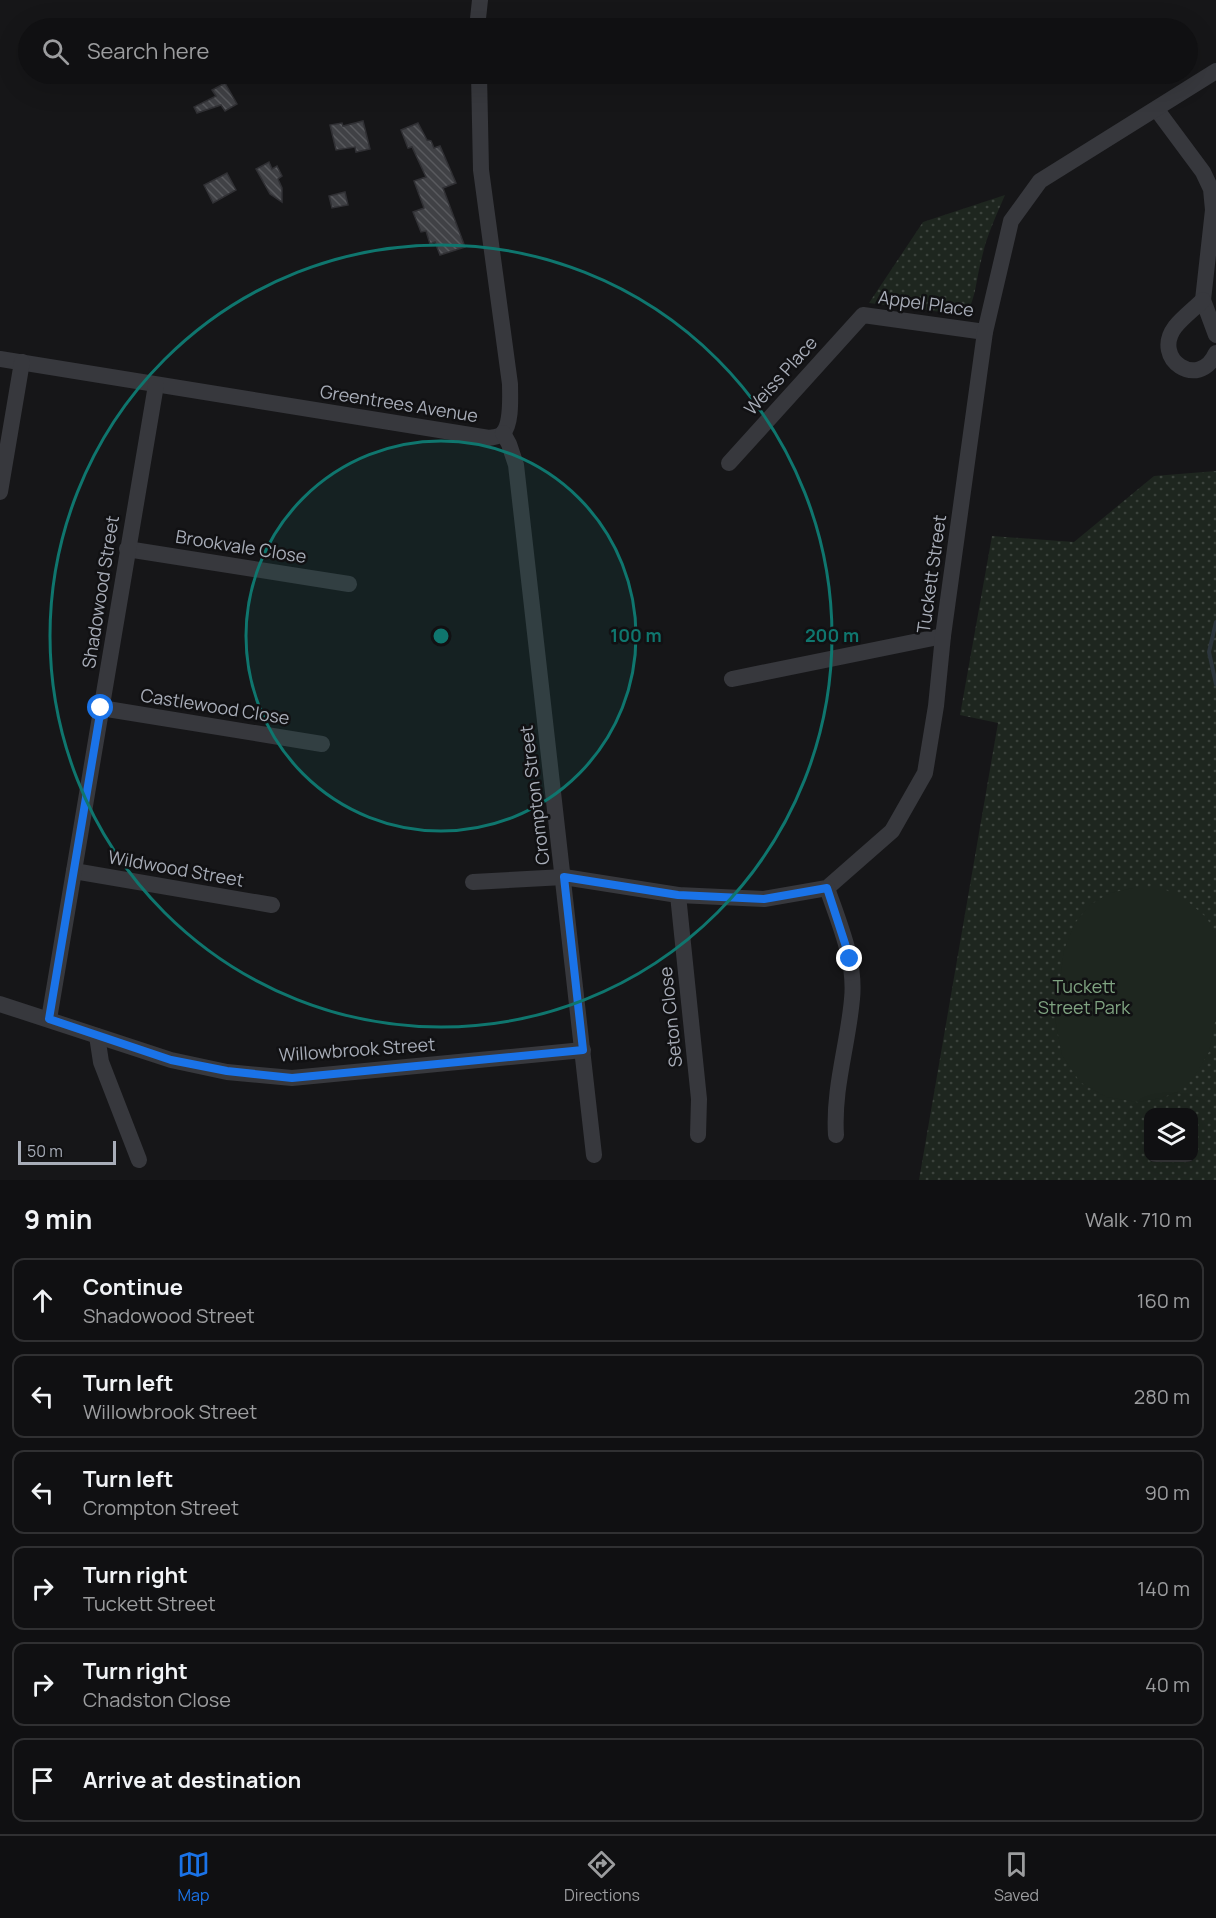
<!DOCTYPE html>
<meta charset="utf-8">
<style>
:root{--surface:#101012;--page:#19191b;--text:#f1f3f6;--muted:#9c9d9f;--line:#303032;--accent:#1a73e8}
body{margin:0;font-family:Manrope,sans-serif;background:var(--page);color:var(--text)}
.controls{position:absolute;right:18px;bottom:18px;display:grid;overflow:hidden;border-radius:12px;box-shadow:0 6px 24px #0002}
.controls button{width:54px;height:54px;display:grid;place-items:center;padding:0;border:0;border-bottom:2px solid var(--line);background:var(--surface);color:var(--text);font:30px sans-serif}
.scale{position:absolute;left:18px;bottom:15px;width:98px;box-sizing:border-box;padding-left:6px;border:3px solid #a8adb8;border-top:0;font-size:16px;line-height:21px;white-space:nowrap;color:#a8adb8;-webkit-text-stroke:4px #111113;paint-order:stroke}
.stop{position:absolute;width:18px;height:18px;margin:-14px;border:4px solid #1a73e8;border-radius:50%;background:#fff}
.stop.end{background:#1a73e8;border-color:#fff;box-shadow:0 2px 6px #0008}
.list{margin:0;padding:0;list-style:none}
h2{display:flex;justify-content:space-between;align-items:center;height:78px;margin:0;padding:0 24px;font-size:26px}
h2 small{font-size:20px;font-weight:400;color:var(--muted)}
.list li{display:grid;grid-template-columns:39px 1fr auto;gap:18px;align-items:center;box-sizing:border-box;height:84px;margin:0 12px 12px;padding:0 12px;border:2px solid var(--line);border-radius:12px}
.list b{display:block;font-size:22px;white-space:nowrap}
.list p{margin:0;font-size:20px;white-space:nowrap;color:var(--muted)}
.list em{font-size:20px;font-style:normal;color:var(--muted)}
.icon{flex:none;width:33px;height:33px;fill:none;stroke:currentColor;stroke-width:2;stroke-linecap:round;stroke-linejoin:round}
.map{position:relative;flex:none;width:1216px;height:1180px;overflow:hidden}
.search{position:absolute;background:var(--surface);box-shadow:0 6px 24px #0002;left:18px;right:18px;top:18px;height:66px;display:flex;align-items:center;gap:15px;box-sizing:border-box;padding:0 21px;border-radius:33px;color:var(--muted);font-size:22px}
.sheet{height:654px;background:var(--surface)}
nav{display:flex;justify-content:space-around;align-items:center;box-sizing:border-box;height:84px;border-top:2px solid var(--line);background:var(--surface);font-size:16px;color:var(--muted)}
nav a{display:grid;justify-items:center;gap:3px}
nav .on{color:var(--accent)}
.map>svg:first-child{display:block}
.park{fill:url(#park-dots);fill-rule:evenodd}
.pitch{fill:#1e261f}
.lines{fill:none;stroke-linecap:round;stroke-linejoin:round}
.stream{stroke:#2c353c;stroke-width:4}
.building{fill:url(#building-back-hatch);stroke:#303034;stroke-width:1.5}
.minor{stroke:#37383d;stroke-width:16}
.route{stroke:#1a73e8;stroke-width:8}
.ring{fill:none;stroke:#0f766e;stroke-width:3}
.labels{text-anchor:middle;stroke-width:5;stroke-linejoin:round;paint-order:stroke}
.street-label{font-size:18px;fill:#a8adb8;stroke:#111113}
.park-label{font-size:18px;fill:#7fa381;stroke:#111113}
.centre{fill:#0f766e;stroke:#111113;stroke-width:3}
.ring-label{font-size:18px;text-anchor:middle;font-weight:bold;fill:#0f766e;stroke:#111113;stroke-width:5;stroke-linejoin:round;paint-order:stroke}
</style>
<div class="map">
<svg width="1216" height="1180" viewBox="0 0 1216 1180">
<defs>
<pattern id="park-dots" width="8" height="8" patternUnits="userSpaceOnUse" patternTransform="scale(1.5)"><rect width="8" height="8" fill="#1e261f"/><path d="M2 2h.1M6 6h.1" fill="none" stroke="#3c433d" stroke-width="1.8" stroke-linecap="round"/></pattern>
<pattern id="building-back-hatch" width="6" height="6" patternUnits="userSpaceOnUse" patternTransform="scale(1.5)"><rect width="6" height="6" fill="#404145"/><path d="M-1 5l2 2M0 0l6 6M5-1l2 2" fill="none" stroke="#595a5e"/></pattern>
</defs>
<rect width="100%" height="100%" fill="#161618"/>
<!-- park -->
<g class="park">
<path d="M1005,195C996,216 987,235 982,257C976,278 977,295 966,315L869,303L923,222Z"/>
<path d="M1216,471V1180H919L998,723L960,715L992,536L1074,542L1154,476ZM1148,1112H1194V1158H1148Z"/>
</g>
<!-- pitch -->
<path class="pitch" d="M1133,888H1162L1186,900L1207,918L1216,937V1017L1209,1052L1194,1077L1180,1091L1161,1098L1138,1102L1106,1097L1080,1082L1062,1055L1055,1019L1064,950L1075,923L1090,905L1110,893Z"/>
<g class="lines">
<!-- stream -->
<path class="stream" d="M1216,622L1209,652L1216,684"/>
</g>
<!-- building -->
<g class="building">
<path d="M225,83L237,104L225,111L221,105L197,113L194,107L216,96L212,90Z"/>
<path d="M363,121L370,149L356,152L355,147L336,150L330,125L342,123L343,126Z"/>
<path d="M418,123L427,140L431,141L434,148L440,146L456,183L443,188L465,247L440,255L435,242L430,244L426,231L421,232L413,212L424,208L414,181L426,177L412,147L408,148L401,130Z"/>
<path d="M269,162L272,169L277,166L282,176L278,179L282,188V202L270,194L256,169Z"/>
<path d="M227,173L236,190L213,203L204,185Z"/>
<path d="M345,192L348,205L332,208L329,196Z"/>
</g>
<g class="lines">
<!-- minor -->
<g class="minor">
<path d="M477,28L480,0"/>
<path d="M1157,110L1203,172L1211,189L1213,210L1203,300L1216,335"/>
<path d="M1203,300C1194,309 1183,317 1175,327C1151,359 1199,391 1216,353"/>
<path d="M0,359L489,438C493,437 500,437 503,433C512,423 510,397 510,384L481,170L479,74"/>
<path d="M503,433L509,444L516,465L594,1155"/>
<path d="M729,463L863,315L985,332"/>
<path d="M0,492L22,362"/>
<path d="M127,549L349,584"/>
<path d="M732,679L943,636"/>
<path d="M101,708L322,744"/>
<path d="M74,871L272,905"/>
<path d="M473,882L564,877L678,895L764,899L827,888L892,831L925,773L936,706L943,636L985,332L1011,221L1040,181L1216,71"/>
<path d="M827,888C839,923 856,961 852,999C848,1045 833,1088 836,1135"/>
<path d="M678,895L699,1099L698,1135"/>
<path d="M0,1004L171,1060L227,1072L292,1078L583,1050"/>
<path d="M49,1019L156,385"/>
<path d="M97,1036L101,1062L139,1160"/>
</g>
</g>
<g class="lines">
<!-- route -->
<path class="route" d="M101,708L49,1019L171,1060L227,1071L292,1078L583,1050L564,877L678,895L764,899L827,888L850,959"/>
</g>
<!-- distance rings -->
<circle cx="441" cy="636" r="195" fill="#0f766e" fill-opacity=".12"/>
<g class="ring">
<circle cx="441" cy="636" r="195"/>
<circle cx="441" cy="636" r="391"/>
</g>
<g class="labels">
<!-- street labels -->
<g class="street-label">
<text transform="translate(926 304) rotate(8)" y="6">Appel Place</text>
<text transform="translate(781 376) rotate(-48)" y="6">Weiss Place</text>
<text transform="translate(399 404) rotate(9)" y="6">Greentrees Avenue</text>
<text transform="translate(241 547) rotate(9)" y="6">Brookvale Close</text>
<text transform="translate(932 574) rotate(-82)" y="6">Tuckett Street</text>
<text transform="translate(101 592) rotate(-81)" y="6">Shadowood Street</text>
<text transform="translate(215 707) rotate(9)" y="6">Castlewood Close</text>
<text transform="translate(535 795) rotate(-97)" y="6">Crompton Street</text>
<text transform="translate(176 869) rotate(10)" y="6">Wildwood Street</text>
<text transform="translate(671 1017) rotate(-96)" y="6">Seton Close</text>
<text transform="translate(357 1050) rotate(-4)" y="6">Willowbrook Street</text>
</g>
<!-- park labels -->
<g class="park-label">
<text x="1084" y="993">Tuckett<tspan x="1084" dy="21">Street Park</tspan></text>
</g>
</g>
<circle cx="441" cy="636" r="9" class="centre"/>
<g class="ring-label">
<text x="636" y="642">100 m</text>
<text x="832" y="642">200 m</text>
</g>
</svg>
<div class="controls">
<button><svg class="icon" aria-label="layers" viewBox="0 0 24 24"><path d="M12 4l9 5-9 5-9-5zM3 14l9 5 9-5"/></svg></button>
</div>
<div class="scale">50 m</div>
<div class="stop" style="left:101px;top:708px"></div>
<div class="stop end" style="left:850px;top:959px"></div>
<div class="search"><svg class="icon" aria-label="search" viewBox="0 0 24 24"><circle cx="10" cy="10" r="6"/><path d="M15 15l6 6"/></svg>Search here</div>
</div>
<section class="sheet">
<h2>9 min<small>Walk · 710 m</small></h2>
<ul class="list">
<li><svg class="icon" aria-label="ahead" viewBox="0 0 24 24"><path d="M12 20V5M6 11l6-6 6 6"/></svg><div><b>Continue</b><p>Shadowood Street</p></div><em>160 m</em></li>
<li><svg class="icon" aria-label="left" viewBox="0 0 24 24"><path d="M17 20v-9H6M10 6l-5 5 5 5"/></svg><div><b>Turn left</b><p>Willowbrook Street</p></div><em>280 m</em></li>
<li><svg class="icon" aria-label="left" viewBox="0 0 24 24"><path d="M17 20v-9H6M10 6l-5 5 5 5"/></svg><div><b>Turn left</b><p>Crompton Street</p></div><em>90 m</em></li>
<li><svg class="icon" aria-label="right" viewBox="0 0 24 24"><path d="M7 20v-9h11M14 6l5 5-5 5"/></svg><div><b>Turn right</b><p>Tuckett Street</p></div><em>140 m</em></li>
<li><svg class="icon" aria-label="right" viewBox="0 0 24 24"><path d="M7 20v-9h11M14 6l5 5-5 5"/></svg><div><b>Turn right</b><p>Chadston Close</p></div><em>40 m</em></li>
<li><svg class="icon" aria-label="arrive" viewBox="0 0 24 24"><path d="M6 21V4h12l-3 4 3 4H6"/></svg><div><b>Arrive at destination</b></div></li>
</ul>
</section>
<nav>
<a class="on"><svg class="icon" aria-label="map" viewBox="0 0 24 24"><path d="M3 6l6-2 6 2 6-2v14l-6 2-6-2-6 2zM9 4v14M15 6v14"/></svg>Map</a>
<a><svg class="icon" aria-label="directions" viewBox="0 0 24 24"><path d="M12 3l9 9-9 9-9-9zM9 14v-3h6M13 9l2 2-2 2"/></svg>Directions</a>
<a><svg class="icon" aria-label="saved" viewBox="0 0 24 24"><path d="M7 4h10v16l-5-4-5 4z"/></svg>Saved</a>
</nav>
